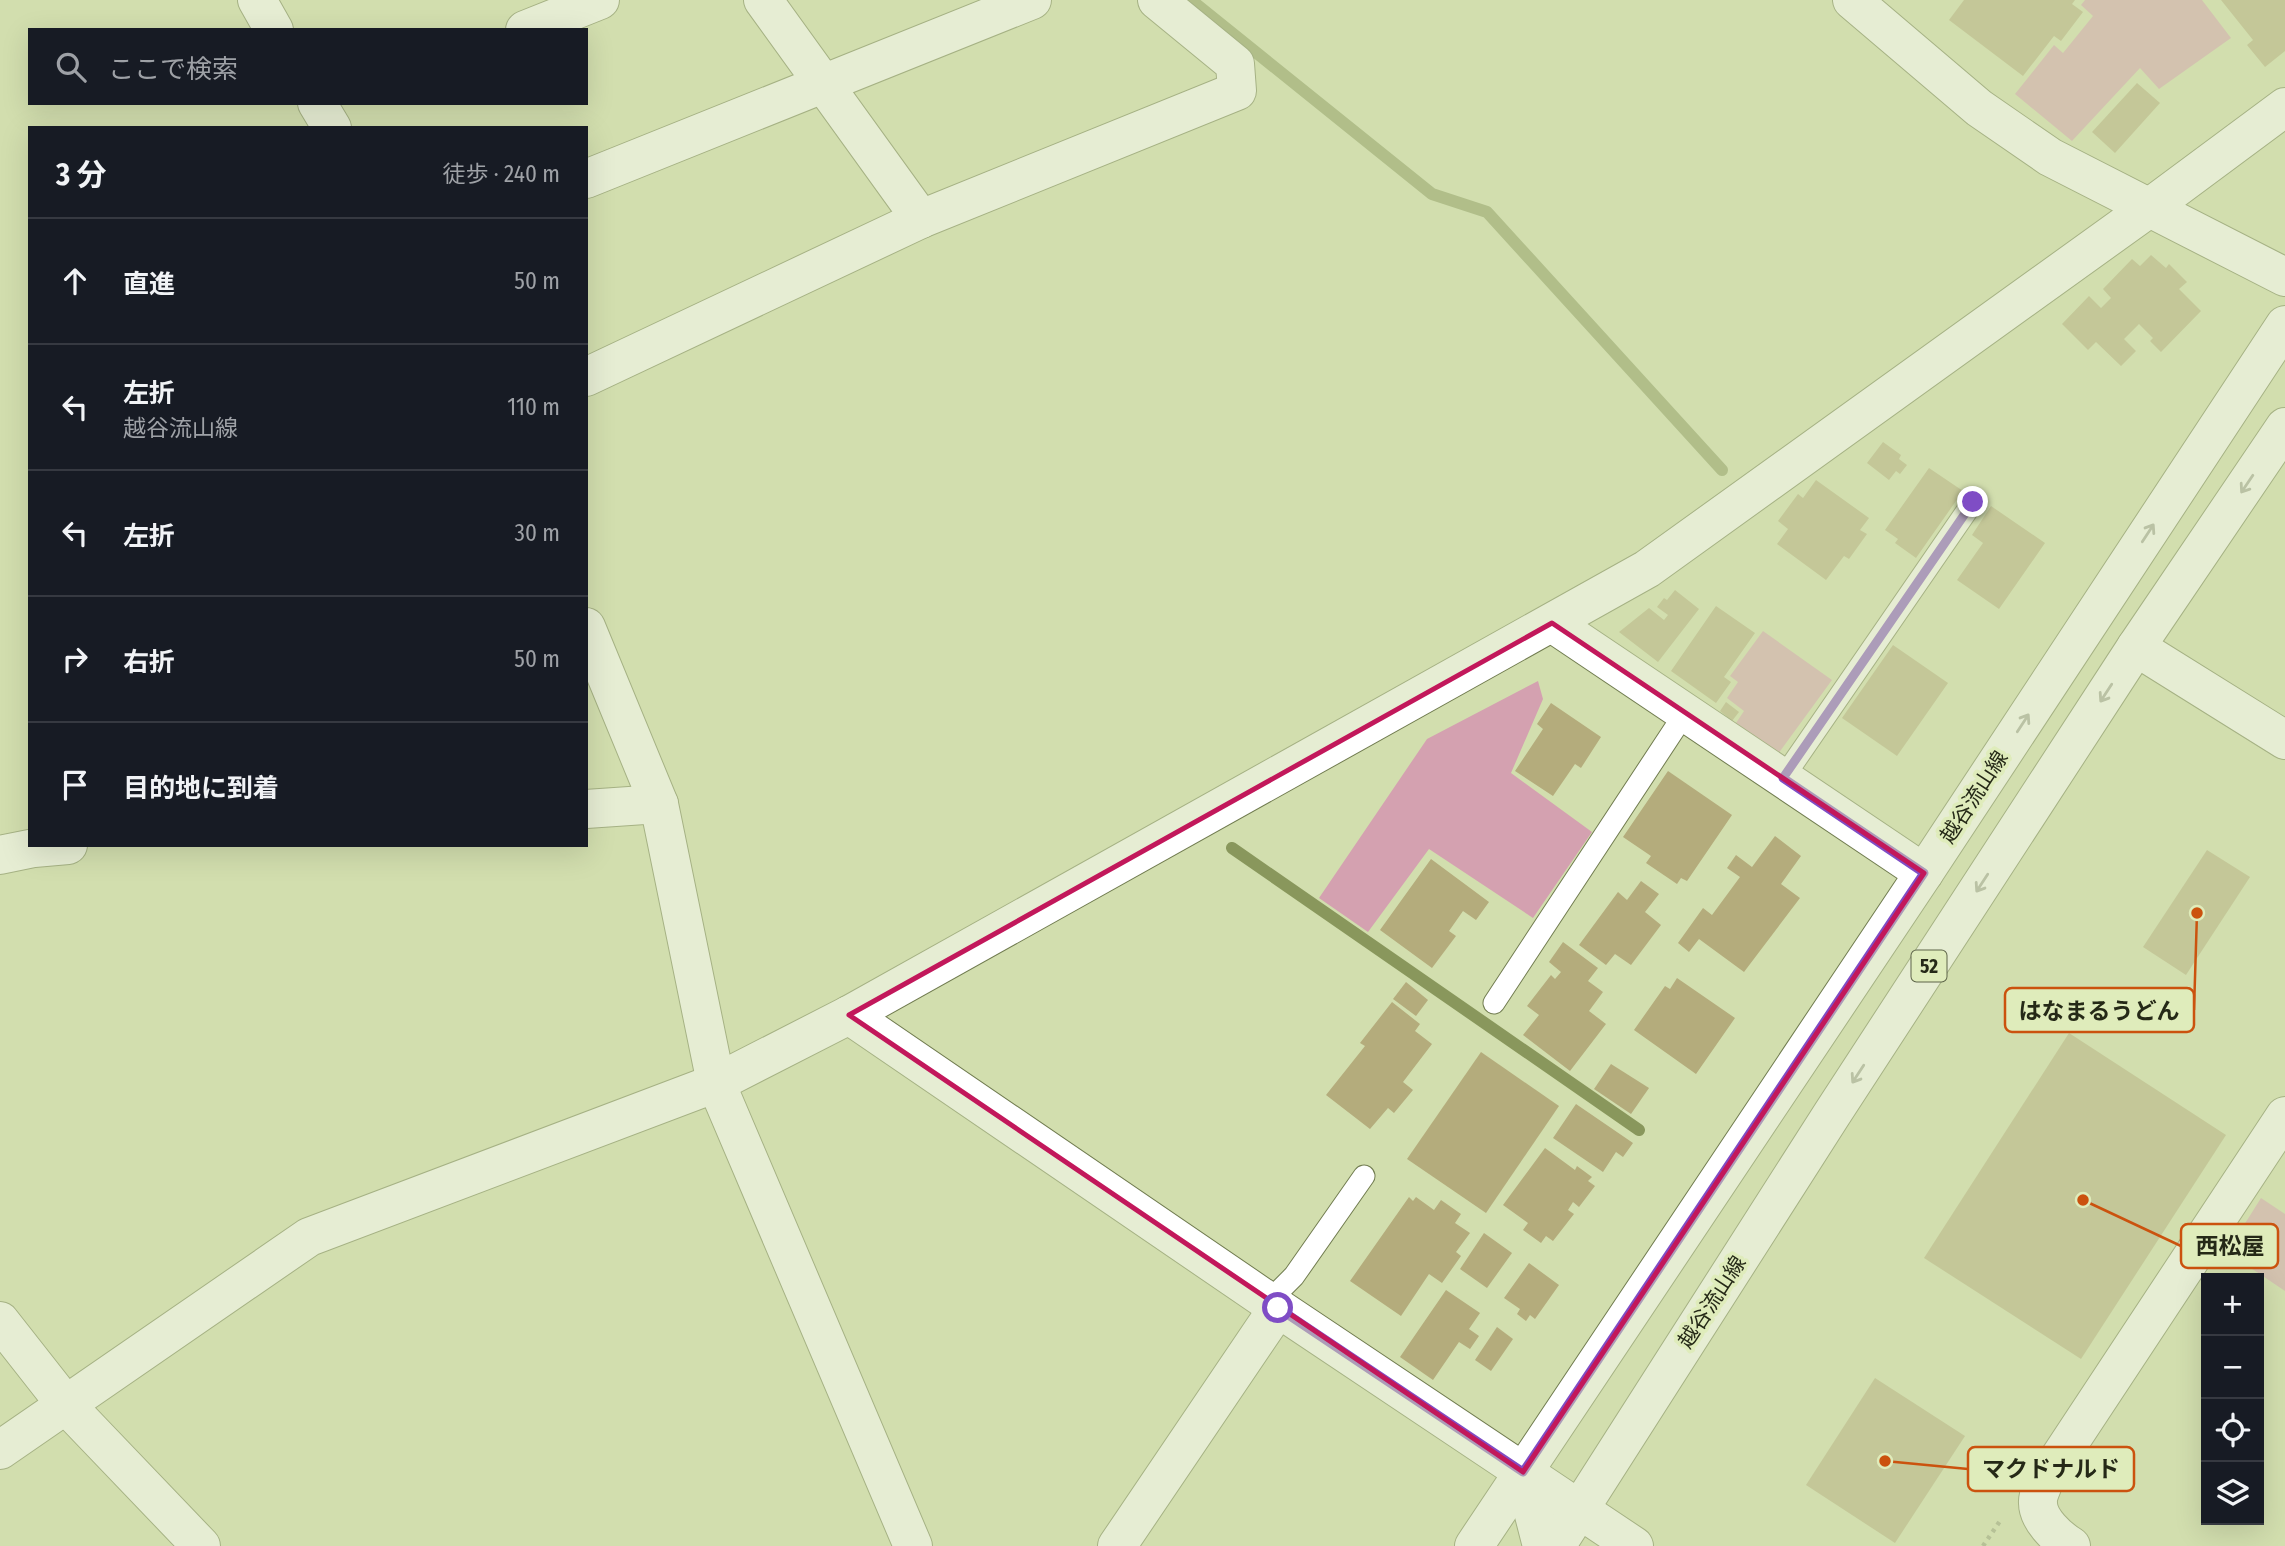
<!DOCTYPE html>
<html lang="ja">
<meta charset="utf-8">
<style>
:root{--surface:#171b24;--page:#20242c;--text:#f1f3f6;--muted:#9ea1a6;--line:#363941}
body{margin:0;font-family:"Fira Sans Condensed","Noto Sans JP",sans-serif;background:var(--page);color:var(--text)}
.controls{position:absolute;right:21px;bottom:21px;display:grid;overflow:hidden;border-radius:0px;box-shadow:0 7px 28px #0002}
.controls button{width:63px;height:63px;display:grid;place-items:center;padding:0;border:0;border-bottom:2px solid var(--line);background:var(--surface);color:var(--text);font:35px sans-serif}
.stop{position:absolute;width:21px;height:21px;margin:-16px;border:5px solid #7f4dc5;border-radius:50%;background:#fff}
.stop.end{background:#7f4dc5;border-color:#fff;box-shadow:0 2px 7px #0008}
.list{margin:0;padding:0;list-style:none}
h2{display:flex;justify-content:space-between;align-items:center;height:91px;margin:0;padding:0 28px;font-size:30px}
h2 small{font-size:23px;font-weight:400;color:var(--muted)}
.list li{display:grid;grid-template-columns:46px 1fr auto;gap:21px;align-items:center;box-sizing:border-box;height:126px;padding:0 28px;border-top:2px solid var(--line)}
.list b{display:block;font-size:26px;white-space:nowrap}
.list p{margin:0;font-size:23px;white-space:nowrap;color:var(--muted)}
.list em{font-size:23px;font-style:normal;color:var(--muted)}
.icon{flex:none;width:38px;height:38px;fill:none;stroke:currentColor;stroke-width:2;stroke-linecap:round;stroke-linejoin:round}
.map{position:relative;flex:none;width:2285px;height:1546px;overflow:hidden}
.search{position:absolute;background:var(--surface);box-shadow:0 7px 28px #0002;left:28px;top:28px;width:560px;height:77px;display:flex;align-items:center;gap:18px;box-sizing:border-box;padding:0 24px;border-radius:0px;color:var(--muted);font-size:26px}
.panel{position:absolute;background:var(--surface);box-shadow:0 7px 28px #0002;left:28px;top:126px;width:560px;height:721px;border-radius:0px}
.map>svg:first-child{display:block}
.green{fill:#d4a1b0}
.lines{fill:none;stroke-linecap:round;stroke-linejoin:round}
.stream{stroke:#89975c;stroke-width:12}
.building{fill:#b4ac7c}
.service-casing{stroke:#717c50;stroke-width:23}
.minor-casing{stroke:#717c50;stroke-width:40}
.tertiary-casing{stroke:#717c50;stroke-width:40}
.primary-casing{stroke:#717c50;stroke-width:40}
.path{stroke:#959e79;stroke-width:4.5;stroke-dasharray:3.5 5;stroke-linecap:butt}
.service{stroke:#fff;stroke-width:21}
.minor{stroke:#fff;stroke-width:38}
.tertiary{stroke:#fff;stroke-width:38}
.primary{stroke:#fff;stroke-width:38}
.oneway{stroke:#9d9f97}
.route{stroke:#7f4dc5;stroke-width:9}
.marked{fill:none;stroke:#c2185b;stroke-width:5;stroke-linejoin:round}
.labels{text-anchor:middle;stroke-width:7;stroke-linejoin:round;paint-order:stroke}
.shield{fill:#dfecbb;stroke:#5d6448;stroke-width:2}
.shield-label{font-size:19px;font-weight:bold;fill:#252917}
.street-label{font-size:21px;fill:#252917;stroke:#dfecbb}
.leader{fill:none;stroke:#cb520e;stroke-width:2.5}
.callout-dot{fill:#cb520e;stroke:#dfecbb;stroke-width:2.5}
.callout{fill:#dfecbb;stroke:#cb520e;stroke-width:2.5}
.callout-label{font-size:23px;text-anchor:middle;font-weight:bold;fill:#252917}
</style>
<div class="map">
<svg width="2285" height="1546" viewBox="0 0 2285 1546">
<rect width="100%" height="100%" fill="#d2deae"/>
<!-- green -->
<g class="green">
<path d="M2085,0H2202L2231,38L2159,89L2140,68L2072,141L2015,94L2054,45L2063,53L2093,16L2081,5Z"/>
<path d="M1763,631L1832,680L1778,754L1736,723L1744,711L1727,698L1738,682L1730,676Z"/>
<path d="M1538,681L1543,699L1511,773L1592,832L1533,918L1429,849L1368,932L1319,898L1427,739Z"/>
<path d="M2261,1198L2285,1214V1291L2227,1252Z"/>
</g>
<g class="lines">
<!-- stream -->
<g class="stream">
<path d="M1191,0L1432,194L1487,212L1722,470"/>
<path d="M1232,848L1639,1130"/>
</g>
</g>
<!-- building -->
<g class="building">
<path d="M1964,0H2075L2072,4L2083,12L2061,41L2054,36L2023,76L1949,20Z"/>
<path d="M2221,0H2285V51L2265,67L2247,45L2253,40Z"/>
<path d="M2137,83L2160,103L2115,153L2092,132Z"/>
<path d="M2151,255L2166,268L2169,264L2187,282L2179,289L2201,311L2161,352L2150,341L2153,338L2139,324L2124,339L2136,351L2121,366L2096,342L2088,350L2062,324L2089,296L2101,308L2111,298L2103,289L2132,259L2140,266Z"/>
<path d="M1883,442L1901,455L1899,459L1907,465L1900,474L1896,471L1889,480L1867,463Z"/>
<path d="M1929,468L1963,491L1916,558L1895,543L1898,539L1885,530Z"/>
<path d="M1816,480L1869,518L1860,530L1867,534L1849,559L1844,556L1826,580L1777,544L1788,529L1778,521L1798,494L1803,498Z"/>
<path d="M1991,506L2045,543L1999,609L1957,580L1983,543L1972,535Z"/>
<path d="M1675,590L1699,609L1658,662L1619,632L1649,608L1664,620L1668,615L1657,607L1664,598L1667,600Z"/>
<path d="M1716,606L1755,633L1724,677L1731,682L1716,703L1671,671Z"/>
<path d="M1893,645L1948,683L1897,756L1842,718Z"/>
<path d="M1726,702L1739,712L1732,721L1720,711Z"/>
<path d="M1551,703L1601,737L1581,768L1575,764L1553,796L1515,771L1543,729L1537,724Z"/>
<path d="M1668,771L1732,815L1687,881L1681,878L1677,884L1646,863L1651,856L1623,837Z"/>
<path d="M1775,836L1801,856L1781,884L1800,898L1744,972L1699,939L1689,952L1678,943L1703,908L1712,915L1740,877L1727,868L1736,855L1752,867Z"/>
<path d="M2207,850L2250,877L2186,975L2143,947Z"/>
<path d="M1431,859L1489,902L1476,920L1463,911L1449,931L1456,936L1432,968L1380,930Z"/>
<path d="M1641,881L1659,894L1645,912L1661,925L1631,965L1615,954L1606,965L1579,945L1618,892L1627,900Z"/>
<path d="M1563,942L1598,968L1588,981L1603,992L1589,1011L1606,1024L1570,1071L1523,1035L1539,1015L1527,1006L1551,975L1555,979L1561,972L1549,962Z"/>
<path d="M1677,978L1735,1018L1696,1074L1634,1030L1665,986L1670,989Z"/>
<path d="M1406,982L1428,1000L1416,1016L1393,999Z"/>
<path d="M1392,1002L1420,1024L1415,1031L1432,1044L1403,1082L1413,1090L1394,1113L1388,1108L1370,1129L1326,1095L1365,1046L1360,1043Z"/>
<path d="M2069,1033L2226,1135L2081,1359L1924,1258Z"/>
<path d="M1481,1052L1559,1106L1486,1213L1407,1159Z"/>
<path d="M1611,1064L1649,1088L1631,1114L1594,1089Z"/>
<path d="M1576,1104L1633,1143L1623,1157L1616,1152L1603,1172L1553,1138Z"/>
<path d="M1545,1148L1575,1170L1577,1166L1592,1177L1588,1181L1595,1186L1579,1207L1573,1202L1568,1210L1574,1214L1553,1241L1546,1236L1541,1243L1523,1230L1528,1223L1503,1205Z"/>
<path d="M1409,1197L1413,1201L1416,1197L1434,1210L1441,1200L1461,1214L1455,1223L1470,1233L1456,1252L1461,1256L1442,1283L1429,1274L1401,1316L1350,1281Z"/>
<path d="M1484,1233L1512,1253L1487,1288L1460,1269Z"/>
<path d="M1529,1263L1559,1285L1535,1319L1530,1315L1526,1321L1517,1314L1520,1309L1504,1298Z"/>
<path d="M1446,1290L1480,1313L1469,1329L1479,1336L1470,1349L1459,1342L1433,1380L1400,1357Z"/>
<path d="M1497,1327L1513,1339L1491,1371L1475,1360Z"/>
<path d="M1875,1378L1965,1436L1895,1543L1806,1485Z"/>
</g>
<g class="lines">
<!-- service casing -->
<g class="service-casing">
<g id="service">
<path d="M1783,778L1973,502"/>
<path d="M1494,1003L1685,713"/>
<path d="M1269,1301L1294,1276L1364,1176"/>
</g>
</g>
<!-- minor casing -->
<g class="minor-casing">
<g id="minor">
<path d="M257,0L274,30"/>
<path d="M763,0L921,219"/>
<path d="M1852,0L1979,108L2050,157L2285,277"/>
<path d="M525,30L600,0"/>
<path d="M317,103L332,128"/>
<path d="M586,179L1032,0"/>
<path d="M586,377L921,219L1237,91L1235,64L1157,0"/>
<path d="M1552,623L1924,873"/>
<path d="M586,627L659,804L716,1083L913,1546"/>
<path d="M2136,647L2285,740"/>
<path d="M586,809L659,804"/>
<path d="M0,855L34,848L68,845"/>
<path d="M0,1321L66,1405L201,1546"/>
<path d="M0,1450L309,1237L716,1083L849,1015L1647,569L2149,208L2285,107"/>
<path d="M1117,1546L1278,1308"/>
<path d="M2071,1546C2058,1538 2038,1520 2038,1503C2037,1496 2042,1488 2044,1481L2285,1116"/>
</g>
</g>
<!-- tertiary casing -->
<g class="tertiary-casing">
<g id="tertiary">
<path d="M849,1015L1278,1308L1634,1546"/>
<path d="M1523,1472L1542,1546"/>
</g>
</g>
<!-- primary casing -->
<g class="primary-casing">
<g id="primary">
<path d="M1474,1546L1924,873L2285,325"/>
<path d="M1556,1546L1832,1114L2136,647L2285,427"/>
</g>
</g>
<!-- path -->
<path class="path" d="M1983,1546L2000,1521"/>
<!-- service -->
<use href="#service" class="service"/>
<!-- minor -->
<use href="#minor" class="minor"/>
<!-- tertiary -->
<use href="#tertiary" class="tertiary"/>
<!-- primary -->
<use href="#primary" class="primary"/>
</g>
<!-- one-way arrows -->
<defs><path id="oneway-shaft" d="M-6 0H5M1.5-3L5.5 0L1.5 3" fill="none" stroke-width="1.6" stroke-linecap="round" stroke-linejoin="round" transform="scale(1.75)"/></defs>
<g class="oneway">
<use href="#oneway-shaft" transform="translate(2247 484) rotate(124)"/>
<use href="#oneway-shaft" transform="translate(2148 533) rotate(-57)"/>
<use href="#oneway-shaft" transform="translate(2106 693) rotate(123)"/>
<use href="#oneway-shaft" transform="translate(2023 723) rotate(-57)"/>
<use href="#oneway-shaft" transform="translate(1982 883) rotate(123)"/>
<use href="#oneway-shaft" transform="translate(1858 1074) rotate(123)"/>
</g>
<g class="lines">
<!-- route -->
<path class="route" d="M1278,1308L1523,1472L1924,873L1783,778L1973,502"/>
</g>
<!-- marked area -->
<path d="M0 0H2285V1546H0ZM1552,623L1924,873L1523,1472L849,1015Z" fill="#d2deae" fill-opacity=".55" fill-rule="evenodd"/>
<path class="marked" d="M1552,623L1924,873L1523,1472L849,1015Z"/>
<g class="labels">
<!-- shield labels -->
<rect class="shield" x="1911.5" y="950.5" width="35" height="31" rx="5"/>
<g class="shield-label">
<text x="1929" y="973">52</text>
</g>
<!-- street labels -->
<g class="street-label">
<text transform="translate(1974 797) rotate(-57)" y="7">越谷流山線</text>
<text transform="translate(1712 1302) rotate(-57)" y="7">越谷流山線</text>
</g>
</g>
<!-- callouts -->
<path class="leader" d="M2197 913L2194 1010M2083 1200L2181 1246M1885 1461L1968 1469"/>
<g class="callout-dot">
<circle cx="2197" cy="913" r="7"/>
<circle cx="2083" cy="1200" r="7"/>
<circle cx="1885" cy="1461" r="7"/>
</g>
<g class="callout">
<rect x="2005" y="988" width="189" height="44" rx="7"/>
<rect x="2181" y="1224" width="97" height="44" rx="7"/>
<rect x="1968" y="1447" width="166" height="44" rx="7"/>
</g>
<g class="callout-label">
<text x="2099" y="1019">はなまるうどん</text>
<text x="2230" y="1254">西松屋</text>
<text x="2051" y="1477">マクドナルド</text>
</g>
</svg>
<div class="controls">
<button>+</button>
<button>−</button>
<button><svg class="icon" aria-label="locate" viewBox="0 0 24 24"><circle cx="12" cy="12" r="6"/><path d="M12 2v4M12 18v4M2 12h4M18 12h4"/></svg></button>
<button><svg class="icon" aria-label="layers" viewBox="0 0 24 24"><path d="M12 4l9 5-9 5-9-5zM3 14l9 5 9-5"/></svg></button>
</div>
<div class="stop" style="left:1278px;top:1308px"></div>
<div class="stop end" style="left:1973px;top:502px"></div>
<div class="search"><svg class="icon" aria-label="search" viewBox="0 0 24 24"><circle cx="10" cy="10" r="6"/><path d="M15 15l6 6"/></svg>ここで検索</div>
<section class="panel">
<h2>3 分<small>徒歩 · 240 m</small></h2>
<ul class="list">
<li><svg class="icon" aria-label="ahead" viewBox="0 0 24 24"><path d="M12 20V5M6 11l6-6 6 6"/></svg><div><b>直進</b></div><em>50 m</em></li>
<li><svg class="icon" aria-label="left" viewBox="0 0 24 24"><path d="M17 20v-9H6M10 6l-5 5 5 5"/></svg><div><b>左折</b><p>越谷流山線</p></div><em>110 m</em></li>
<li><svg class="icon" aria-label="left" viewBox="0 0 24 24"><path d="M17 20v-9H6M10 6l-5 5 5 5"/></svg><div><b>左折</b></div><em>30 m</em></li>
<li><svg class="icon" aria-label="right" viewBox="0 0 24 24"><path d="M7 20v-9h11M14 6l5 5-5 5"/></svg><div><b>右折</b></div><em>50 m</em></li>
<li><svg class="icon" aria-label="arrive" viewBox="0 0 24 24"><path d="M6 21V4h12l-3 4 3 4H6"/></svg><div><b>目的地に到着</b></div></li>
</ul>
</section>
</div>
